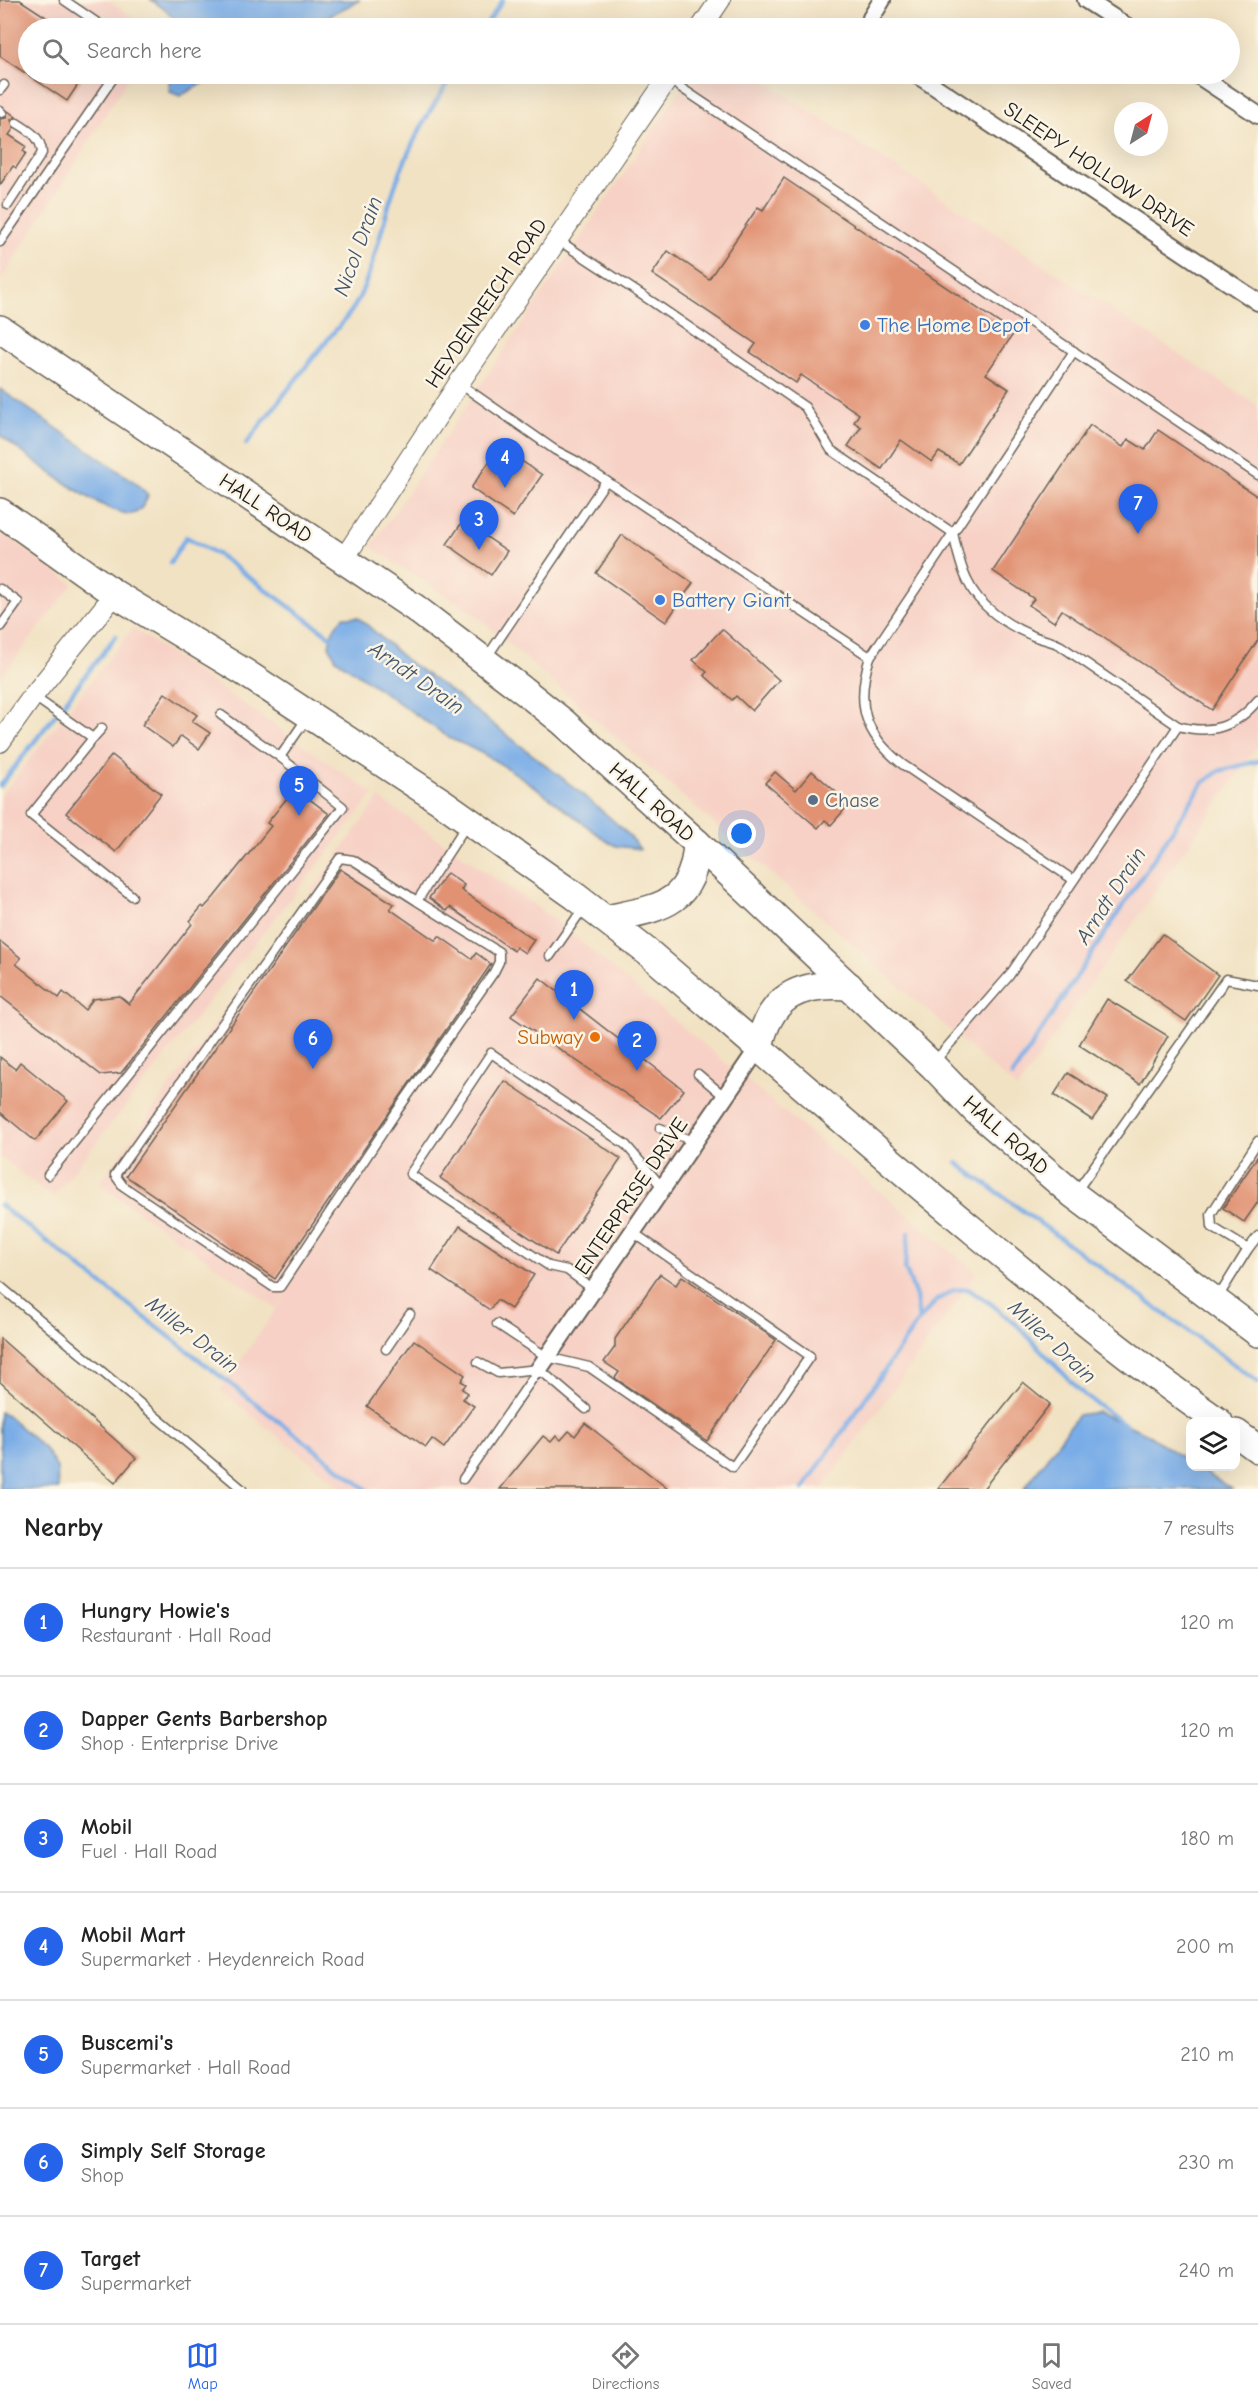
<!DOCTYPE html>
<meta charset="utf-8">
<style>
:root{--surface:#fff;--page:#f6f6f6;--text:#222;--muted:#767676;--line:#e0e0e0;--accent:#2563eb}
body{margin:0;font-family:"Comic Neue",sans-serif;background:var(--page);color:var(--text)}
.controls{position:absolute;right:18px;bottom:18px;display:grid;overflow:hidden;border-radius:12px;box-shadow:0 6px 24px #0002}
.controls button{width:54px;height:54px;display:grid;place-items:center;padding:0;border:0;border-bottom:2px solid var(--line);background:var(--surface);color:var(--text);font:30px sans-serif}
.compass{position:absolute;left:1114px;top:102px;width:54px;height:54px;border-radius:50%;background:var(--surface);box-shadow:0 6px 24px #0002;rotate:36deg}
.you{position:absolute;left:742px;top:834px;width:21px;height:21px;margin:-15px;border:4px solid #fff;border-radius:50%;background:#1a73e8;box-shadow:0 0 0 9px #1a73e833}
.badge{display:grid;place-items:center;width:39px;height:39px;border-radius:50%;background:var(--accent);color:#fff;font-size:20px;font-weight:700}
.pin{position:absolute;translate:-50% -50px;filter:drop-shadow(0 2px 3px #0008)}
.pin::after{content:'';position:absolute;top:32px;width:21px;height:18px;background:inherit;clip-path:polygon(0 0,100% 0,50% 100%)}
.list{margin:0;padding:0;list-style:none}
h2{display:flex;justify-content:space-between;align-items:center;height:78px;margin:0;padding:0 24px;font-size:26px}
h2 small{font-size:20px;font-weight:400;color:var(--muted)}
.list li{display:grid;grid-template-columns:39px 1fr auto;gap:18px;align-items:center;box-sizing:border-box;height:108px;padding:0 24px;border-top:2px solid var(--line)}
.list b{display:block;font-size:22px;white-space:nowrap}
.list p{margin:0;font-size:20px;white-space:nowrap;color:var(--muted)}
.list em{font-size:20px;font-style:normal;color:var(--muted)}
.icon{flex:none;width:33px;height:33px;fill:none;stroke:currentColor;stroke-width:2;stroke-linecap:round;stroke-linejoin:round}
.map{position:relative;flex:none;width:1258px;height:1489px;overflow:hidden}
.search{position:absolute;background:var(--surface);box-shadow:0 6px 24px #0002;left:18px;right:18px;top:18px;height:66px;display:flex;align-items:center;gap:15px;box-sizing:border-box;padding:0 21px;border-radius:33px;color:var(--muted);font-size:22px}
.sheet{height:834px;background:var(--surface)}
nav{display:flex;justify-content:space-around;align-items:center;box-sizing:border-box;height:84px;border-top:2px solid var(--line);background:var(--surface);font-size:16px;color:var(--muted)}
nav a{display:grid;justify-items:center;gap:3px}
nav .on{color:var(--accent)}
.map>svg:first-child{display:block}
.built{fill:#f7d1c6}
.water{fill:#7aade7;stroke:#4b6482;stroke-width:1.5}
.lines{fill:none;stroke-linecap:round;stroke-linejoin:round}
.stream{stroke:#7aade7;stroke-width:4.5}
.building{fill:#e19273}
.service-casing{stroke:#676156;stroke-width:11}
.minor-casing{stroke:#676156;stroke-width:20}
.tertiary-casing{stroke:#676156;stroke-width:22}
.trunk-casing{stroke:#676156;stroke-width:30}
.service{stroke:#fff;stroke-width:8}
.minor{stroke:#fff;stroke-width:16}
.tertiary{stroke:#fff;stroke-width:20}
.trunk{stroke:#fff;stroke-width:27}
.shop-dot{fill:#3f7fe0;stroke:#fcf5e5;stroke-width:2}
.service-dot{fill:#5c6f8a;stroke:#fcf5e5;stroke-width:2}
.food-dot{fill:#e8710a;stroke:#fcf5e5;stroke-width:2}
.labels{text-anchor:middle;stroke-width:5;stroke-linejoin:round;paint-order:stroke}
.street-label{font-size:21px;fill:#1c1c1c;stroke:#fcf5e5}
.shop-label{font-size:21px;fill:#366cbe;stroke:#fcf5e5;text-anchor:start}
.service-label{font-size:21px;fill:#4e5e75;stroke:#fcf5e5;text-anchor:start}
.food-label{font-size:21px;fill:#c56008;stroke:#fcf5e5;text-anchor:end}
.water-label{font-size:22px;font-style:italic;fill:#42566d;stroke:#fcf5e5}
</style>
<div class="map">
<svg width="1258" height="1489" viewBox="0 0 1258 1489">
<rect width="100%" height="100%" fill="#fcf5e5"/>
<filter id="ink" filterUnits="userSpaceOnUse"><feTurbulence type="fractalNoise" baseFrequency=".0167" numOctaves="2"/><feDisplacementMap in="SourceGraphic" scale="12" xChannelSelector="R" yChannelSelector="G"/><feConvolveMatrix kernelMatrix="1 2 1 2 8 2 1 2 1" color-interpolation-filters="sRGB"/></filter>
<filter id="wash" filterUnits="userSpaceOnUse"><feTurbulence type="fractalNoise" baseFrequency=".008" numOctaves="4" result="noise"/><feDisplacementMap in="SourceGraphic" scale="24" xChannelSelector="R" yChannelSelector="G"/><feGaussianBlur stdDeviation="1.35" result="paint"/><feColorMatrix in="noise" values="0 0 0 0 0 0 0 0 0 0 0 0 0 0 0 0 0 1.4 0 .05"/><feComposite in="paint" operator="in"/></filter>
<g filter="url(#wash)">
<rect width="100%" height="100%" fill="#f1e2c3"/>
<!-- built -->
<g class="built">
<path d="M0,0H108L149,28H28V74H131L0,282Z"/>
<path d="M691,74H754L1258,406V745L1017,1089L475,614L371,547Z"/>
<path d="M0,531L73,584L0,678Z"/>
<path d="M133,628L374,794L53,1197L0,1157V797Z"/>
<path d="M379,798L551,917L977,1273L822,1489H344L220,1390L295,1282L276,1308L99,1184Z"/>
</g>
<!-- water -->
<g class="water">
<path d="M151,0H360L306,28H182L167,11Z"/>
<path d="M174,74H220L180,96L170,92L169,81Z"/>
<path d="M0,389L136,483L148,495C145,502 142,510 135,513C113,523 20,451 0,435Z"/>
<path d="M344,617H357L364,622L406,660L445,687L560,776L607,815L628,834L640,849L616,846L608,842C559,806 508,761 451,739L336,659L329,646C331,633 333,626 344,617Z"/>
<path d="M0,1412L7,1415L45,1449L57,1468L58,1489H0Z"/>
<path d="M1097,1412L1144,1432L1190,1463V1466L1196,1467L1232,1489H1024L1078,1415Z"/>
</g>
<g class="lines">
<!-- stream -->
<g class="stream">
<path d="M484,28L503,0"/>
<path d="M246,444C272,410 298,376 325,343C336,328 350,317 358,300C377,261 382,218 398,178C412,140 431,107 454,74"/>
<path d="M170,563L186,537L217,554L334,639"/>
<path d="M0,786L116,636"/>
<path d="M1012,1076L1203,783L1219,771L1258,761"/>
<path d="M957,1163L1258,1382"/>
<path d="M0,1205L366,1489"/>
<path d="M909,1233L905,1268L916,1296L919,1320"/>
<path d="M803,1489L919,1320L937,1300L954,1290L968,1289L990,1303L1017,1325L1085,1396L1126,1425"/>
</g>
</g>
<g id="blocks">
<!-- building -->
<g class="building">
<path d="M0,0H20L63,28H28V74H85L67,101L0,56Z"/>
<path d="M8,111L16,117L11,120L14,128L9,135L26,146L23,151L26,153L16,168L13,166L0,185V119L6,118Z"/>
<path d="M784,178L1014,333L986,374L1009,389L959,464L939,452L932,462L901,440L882,469L848,446L861,427L854,422L859,414L801,375L796,383L750,352L756,344L652,274L668,251L709,279L758,207L763,210Z"/>
<path d="M1090,425L1123,447L1128,439L1145,450L1158,430L1258,497V640L1212,710L1062,610L1054,622L1029,605L1034,599L993,571Z"/>
<path d="M513,455L542,475L513,517L471,488L491,459L505,468Z"/>
<path d="M463,521L507,551L491,575L447,544Z"/>
<path d="M622,535L693,583L666,622L596,573Z"/>
<path d="M722,629L779,680L752,711L736,696L732,700L704,675L707,672L693,660Z"/>
<path d="M165,693L197,715L192,721L210,733L199,749L181,736L173,747L142,725Z"/>
<path d="M112,755L161,794L116,852L66,813Z"/>
<path d="M812,771L843,798L840,802L846,808L831,825L825,820L818,828L765,783L775,772L796,790Z"/>
<path d="M295,788L329,814L121,1073L101,1075L0,996V941L21,958L16,964L59,998L63,992L85,1010L93,999L119,996L129,1004L192,924L190,921L202,906L204,908L214,897L271,826L267,823Z"/>
<path d="M340,869L394,904L390,909L436,941L439,936L472,959L476,953L491,964L275,1279L126,1176Z"/>
<path d="M447,873L464,885L461,890L534,940L525,953L516,947L514,951L450,907L447,911L429,898Z"/>
<path d="M1162,934L1218,975L1186,1021L1127,981Z"/>
<path d="M540,978L684,1090L661,1118L511,1016Z"/>
<path d="M1107,999L1168,1036L1140,1084L1079,1045Z"/>
<path d="M0,1057L15,1069L20,1062L68,1101L35,1141L0,1112Z"/>
<path d="M1068,1073L1108,1098L1092,1120L1054,1095Z"/>
<path d="M505,1081L621,1159L556,1255L440,1178Z"/>
<path d="M1258,1156V1202L1244,1222L1223,1208Z"/>
<path d="M460,1226L534,1275L511,1309L497,1300L490,1310L431,1270Z"/>
<path d="M660,1274L676,1285L682,1276L776,1340L707,1441L615,1378L619,1372L604,1362L615,1347V1339Z"/>
<path d="M0,1338L136,1458L115,1483L0,1382Z"/>
<path d="M414,1340L465,1375L461,1381L466,1384L462,1389L468,1393L463,1399L474,1406L444,1448L432,1439L426,1447L367,1406Z"/>
<path d="M1023,1382L1050,1404L983,1489H938Z"/>
<path d="M585,1423L668,1489H500L543,1436L551,1442L556,1436L561,1440L569,1431L575,1436Z"/>
</g>
</g>
</g>
<g filter="url(#ink)">
<use href="#blocks" fill-opacity="0" stroke="#676156" stroke-width="1.5"/>
<g class="lines">
<!-- service casing -->
<g class="service-casing">
<g id="service">
<path d="M64,0L105,28"/>
<path d="M668,79L1258,475"/>
<path d="M0,90L4,85"/>
<path d="M0,111L2,113"/>
<path d="M8,205L42,153C41,137 30,131 17,123"/>
<path d="M558,240L654,303L805,407L831,450L953,533L870,657"/>
<path d="M0,242L116,74"/>
<path d="M1074,351L953,533C957,550 960,567 968,582C979,606 1007,625 1031,635C1041,640 1051,640 1061,646L1178,726C1211,735 1236,727 1258,700"/>
<path d="M460,384L555,450L578,462L870,657C855,704 864,734 902,764L1072,879"/>
<path d="M0,589L18,602L0,627"/>
<path d="M487,657L606,481"/>
<path d="M33,696L93,738L102,728"/>
<path d="M93,738L31,815L132,896"/>
<path d="M280,757L307,718"/>
<path d="M417,901L499,952V962L494,972L397,1111L280,1287H273L123,1186L115,1175L340,858L353,860L417,901L467,824"/>
<path d="M550,956L584,907"/>
<path d="M934,1062L1009,976L1178,726"/>
<path d="M698,1074L725,1097"/>
<path d="M660,1128L695,1142"/>
<path d="M48,1175L343,807L280,757L221,715"/>
<path d="M1076,1192L1226,979L1258,985"/>
<path d="M1248,1249L1212,1227L1211,1214L1258,1141"/>
<path d="M0,1286L242,1489"/>
<path d="M594,1290L567,1270L549,1266L410,1174L491,1053L626,1145L663,1188"/>
<path d="M1217,1299L1248,1249L1258,1236"/>
<path d="M497,1324L547,1357L589,1367L733,1467L810,1356L634,1233"/>
<path d="M386,1349L410,1314"/>
<path d="M478,1362L498,1373L539,1369L586,1409"/>
<path d="M463,1479L539,1369"/>
</g>
</g>
<!-- minor casing -->
<g class="minor-casing">
<g id="minor">
<path d="M1086,0L1129,28"/>
<path d="M870,28L871,18L882,0"/>
<path d="M916,74L1258,302"/>
<path d="M1196,74L1258,115"/>
<path d="M539,1369L759,1047"/>
</g>
</g>
<!-- tertiary casing -->
<g class="tertiary-casing">
<g id="tertiary">
<path d="M701,28L720,0"/>
<path d="M343,560L459,383L671,74"/>
<path d="M0,742L33,696L115,594"/>
</g>
</g>
<!-- trunk casing -->
<g class="trunk-casing">
<g id="trunk">
<path d="M0,329L415,608L528,694L563,722L697,843L932,1065L975,1110L1074,1195L1258,1333"/>
<path d="M0,512L115,594L244,672L442,802L575,896L650,954C758,1047 865,1141 975,1232C1054,1298 1134,1363 1219,1422"/>
<path d="M607,919C658,908 694,906 697,843"/>
<path d="M759,1047C770,996 799,982 849,986"/>
<path d="M1236,1433L1258,1449"/>
</g>
</g>
<!-- service -->
<use href="#service" class="service"/>
<!-- minor -->
<use href="#minor" class="minor"/>
<!-- tertiary -->
<use href="#tertiary" class="tertiary"/>
<!-- trunk -->
<use href="#trunk" class="trunk"/>
</g>
</g>
<!-- markers -->
<g class="shop-dot">
<circle cx="865" cy="325" r="6"/>
<circle cx="660" cy="600" r="6"/>
</g>
<circle class="service-dot" cx="813" cy="800" r="6"/>
<circle class="food-dot" cx="595" cy="1037" r="6"/>
<g class="labels">
<!-- street labels -->
<g class="street-label">
<text transform="translate(1099 169) rotate(34)" y="7">SLEEPY HOLLOW DRIVE</text>
<text transform="translate(486 303) rotate(-56)" y="7">HEYDENREICH ROAD</text>
<text transform="translate(266 508) rotate(34)" y="7">HALL ROAD</text>
<text transform="translate(652 802) rotate(42)" y="7">HALL ROAD</text>
<text transform="translate(1006 1135) rotate(42)" y="7">HALL ROAD</text>
<text transform="translate(631 1196) rotate(-56)" y="7">ENTERPRISE DRIVE</text>
</g>
<!-- shop labels -->
<g class="shop-label">
<text x="877" y="332">The Home Depot</text>
<text x="672" y="607">Battery Giant</text>
</g>
<!-- service labels -->
<g class="service-label">
<text x="825" y="807">Chase</text>
</g>
<!-- food labels -->
<g class="food-label">
<text x="583" y="1044">Subway</text>
</g>
<!-- water labels -->
<g class="water-label">
<text transform="translate(357 246) rotate(-70)" y="8">Nicol Drain</text>
<text transform="translate(417 677) rotate(35)" y="8">Arndt Drain</text>
<text transform="translate(1110 895) rotate(-57)" y="8">Arndt Drain</text>
<text transform="translate(193 1334) rotate(38)" y="8">Miller Drain</text>
<text transform="translate(1053 1341) rotate(43)" y="8">Miller Drain</text>
</g>
</g>
</svg>
<div class="controls">
<button><svg class="icon" aria-label="layers" viewBox="0 0 24 24"><path d="M12 4l9 5-9 5-9-5zM3 14l9 5 9-5"/></svg></button>
</div>
<svg class="compass" viewBox="-18 -18 36 36"><path d="M0-13l5 13h-10z" fill="#e53935"/><path d="M0 13l5-13h-10z" fill="#767676"/></svg>
<div class="you"></div>
<div class="pin badge" style="left:574px;top:1020px">1</div>
<div class="pin badge" style="left:637px;top:1071px">2</div>
<div class="pin badge" style="left:479px;top:550px">3</div>
<div class="pin badge" style="left:505px;top:488px">4</div>
<div class="pin badge" style="left:299px;top:816px">5</div>
<div class="pin badge" style="left:313px;top:1069px">6</div>
<div class="pin badge" style="left:1138px;top:534px">7</div>
<div class="search"><svg class="icon" aria-label="search" viewBox="0 0 24 24"><circle cx="10" cy="10" r="6"/><path d="M15 15l6 6"/></svg>Search here</div>
</div>
<section class="sheet">
<h2>Nearby<small>7 results</small></h2>
<ul class="list">
<li><span class="badge">1</span><div><b>Hungry Howie's</b><p>Restaurant · Hall Road</p></div><em>120 m</em></li>
<li><span class="badge">2</span><div><b>Dapper Gents Barbershop</b><p>Shop · Enterprise Drive</p></div><em>120 m</em></li>
<li><span class="badge">3</span><div><b>Mobil</b><p>Fuel · Hall Road</p></div><em>180 m</em></li>
<li><span class="badge">4</span><div><b>Mobil Mart</b><p>Supermarket · Heydenreich Road</p></div><em>200 m</em></li>
<li><span class="badge">5</span><div><b>Buscemi's</b><p>Supermarket · Hall Road</p></div><em>210 m</em></li>
<li><span class="badge">6</span><div><b>Simply Self Storage</b><p>Shop</p></div><em>230 m</em></li>
<li><span class="badge">7</span><div><b>Target</b><p>Supermarket</p></div><em>240 m</em></li>
</ul>
</section>
<nav>
<a class="on"><svg class="icon" aria-label="map" viewBox="0 0 24 24"><path d="M3 6l6-2 6 2 6-2v14l-6 2-6-2-6 2zM9 4v14M15 6v14"/></svg>Map</a>
<a><svg class="icon" aria-label="directions" viewBox="0 0 24 24"><path d="M12 3l9 9-9 9-9-9zM9 14v-3h6M13 9l2 2-2 2"/></svg>Directions</a>
<a><svg class="icon" aria-label="saved" viewBox="0 0 24 24"><path d="M7 4h10v16l-5-4-5 4z"/></svg>Saved</a>
</nav>
